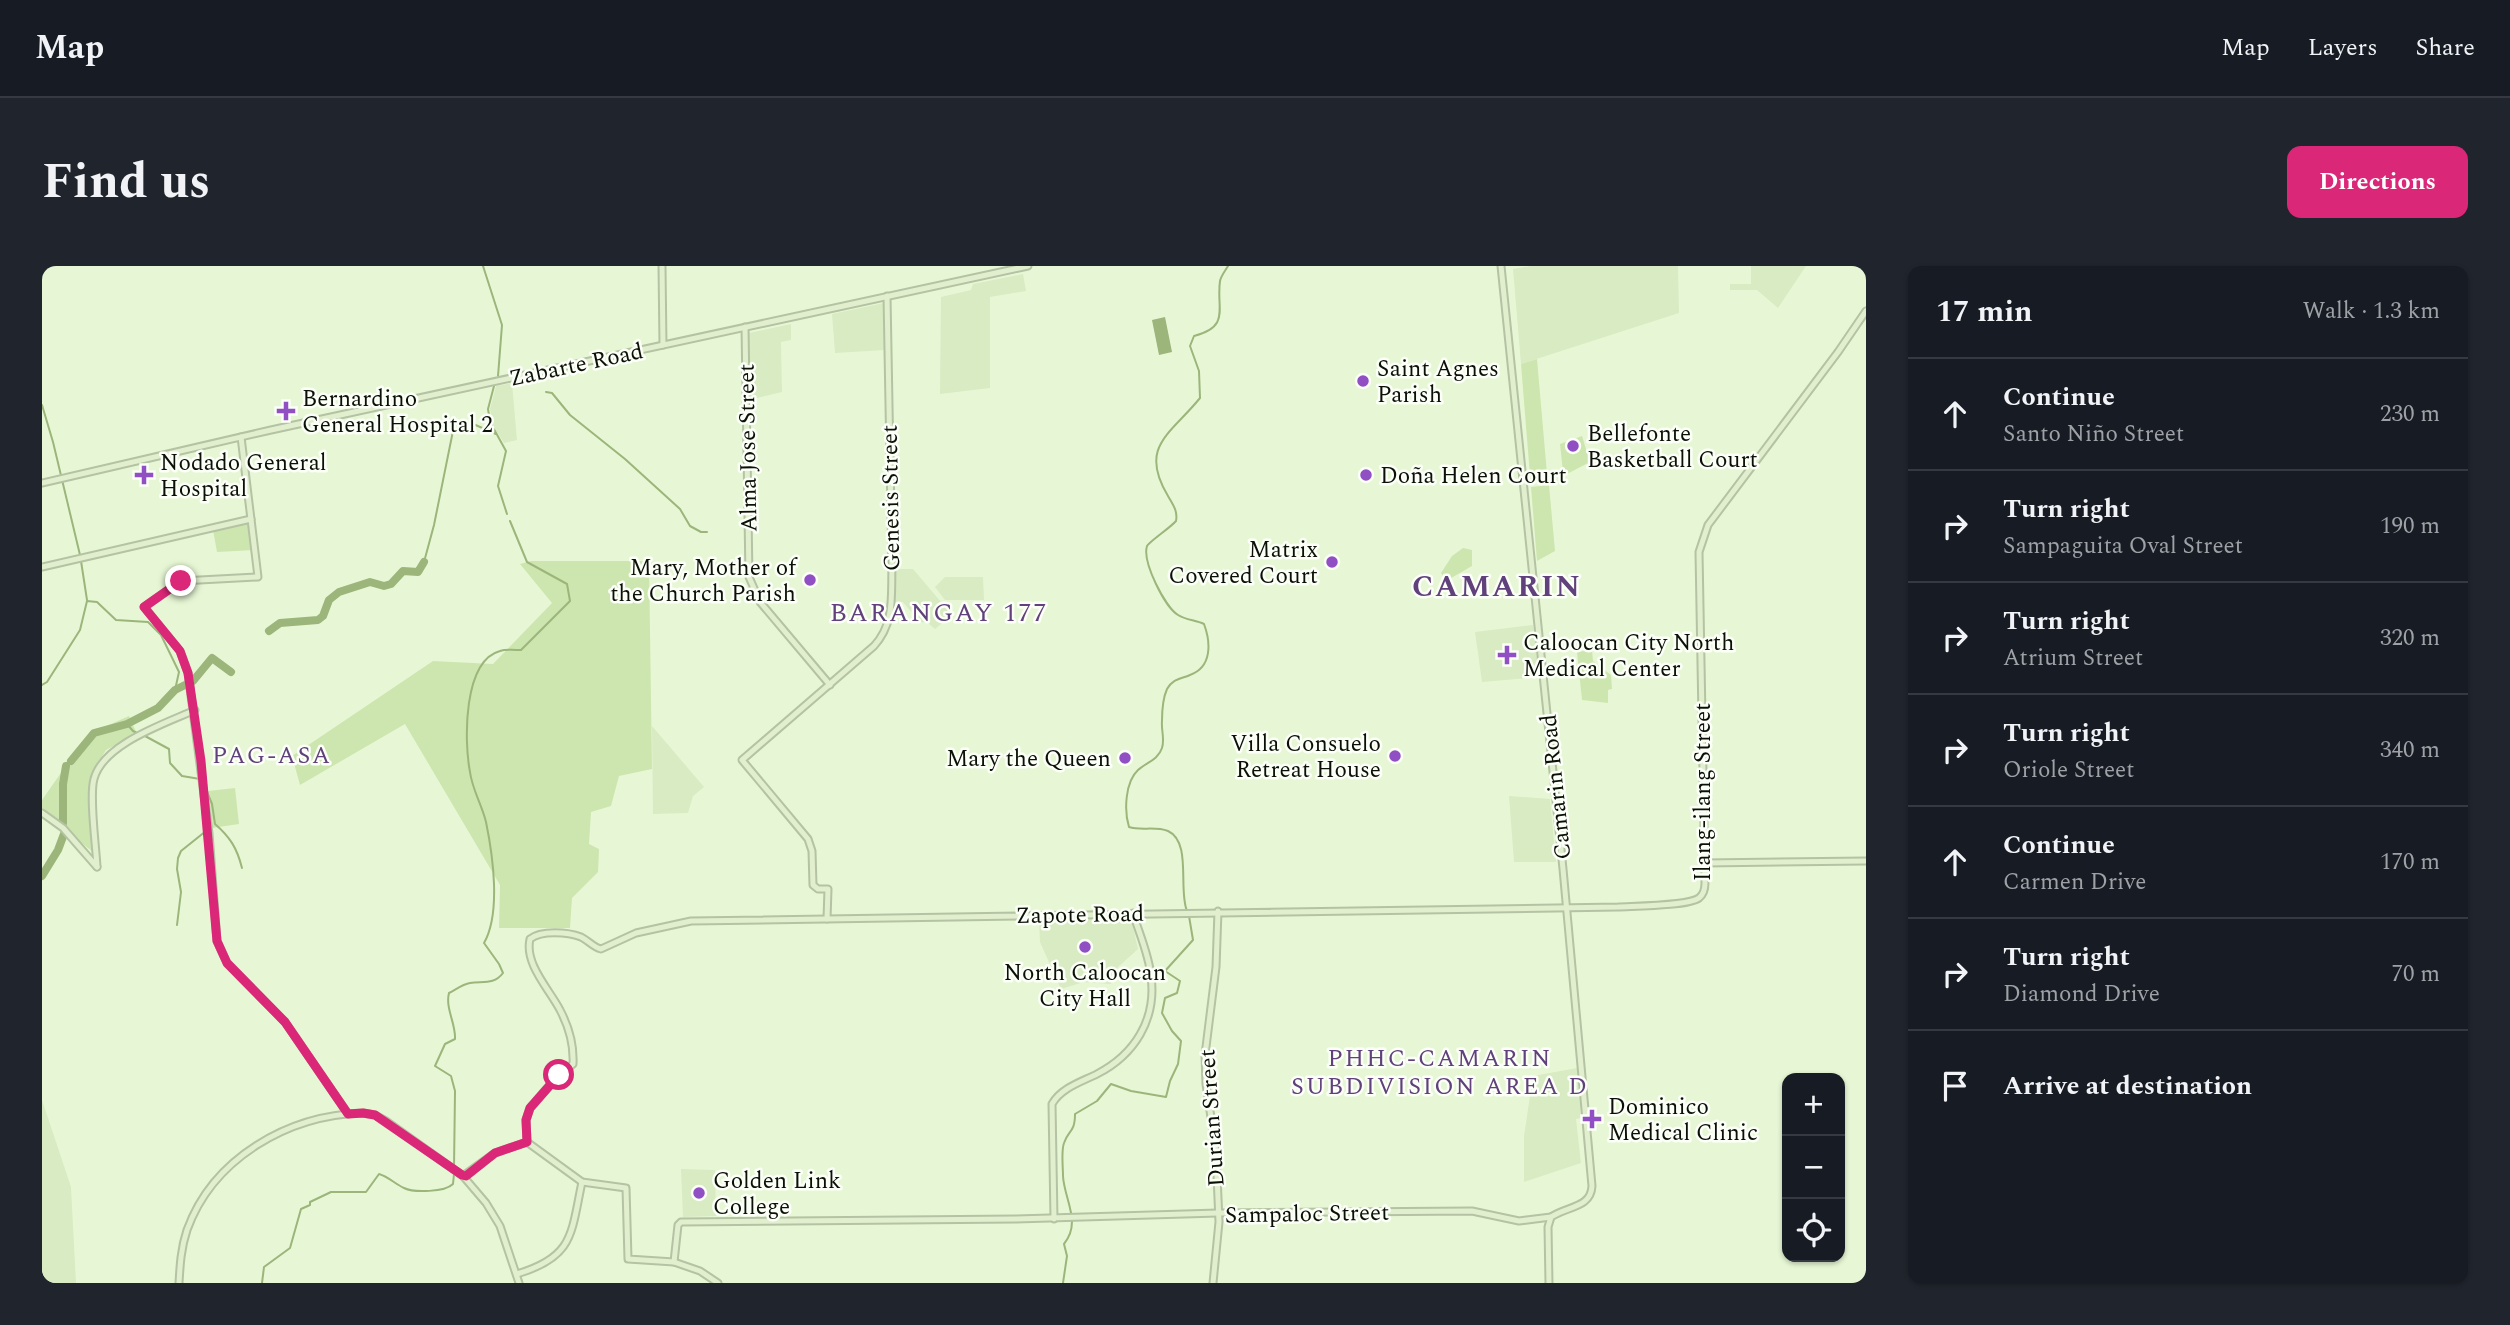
<!DOCTYPE html>
<meta charset="utf-8">
<style>
:root{--surface:#171b24;--page:#20242c;--text:#f1f3f6;--muted:#9ea1a6;--line:#363941;--accent:#db2777}
body{margin:0;font-family:Spectral,serif;background:var(--page);color:var(--text)}
.controls{position:absolute;right:21px;bottom:21px;display:grid;overflow:hidden;border-radius:14px;box-shadow:0 2px 5px #0004}
.controls button{width:63px;height:63px;display:grid;place-items:center;padding:0;border:0;border-bottom:2px solid var(--line);background:var(--surface);color:var(--text);font:35px sans-serif}
.stop{position:absolute;width:21px;height:21px;margin:-16px;border:5px solid #db2777;border-radius:50%;background:#fff}
.stop.end{background:#db2777;border-color:#fff;box-shadow:0 2px 7px #0008}
.list{margin:0;padding:0;list-style:none}
h2{display:flex;justify-content:space-between;align-items:center;height:91px;margin:0;padding:0 28px;font-size:30px}
h2 small{font-size:23px;font-weight:400;color:var(--muted)}
.list li{display:grid;grid-template-columns:46px 1fr auto;gap:21px;align-items:center;box-sizing:border-box;height:112px;padding:0 28px;border-top:2px solid var(--line)}
.list b{display:block;font-size:26px;white-space:nowrap}
.list p{margin:0;font-size:23px;white-space:nowrap;color:var(--muted)}
.list em{font-size:23px;font-style:normal;color:var(--muted)}
.icon{flex:none;width:38px;height:38px;fill:none;stroke:currentColor;stroke-width:2;stroke-linecap:round;stroke-linejoin:round}
.map{position:relative;flex:none;width:1824px;height:1017px;overflow:hidden;border-radius:14px}
header{display:flex;align-items:center;gap:42px;box-sizing:border-box;height:98px;padding:0 35px;background:var(--surface);border-bottom:2px solid var(--line)}
header strong{font-size:33px}
nav{display:flex;gap:38px;margin-inline-start:auto;font-size:24px}
.intro{display:flex;align-items:center;justify-content:space-between;box-sizing:border-box;height:168px;padding:0 42px}
h1{margin:0;font-size:49px}
.button{padding:18px 32px;border-radius:14px;background:var(--accent);color:#fff;font-size:24px;font-weight:700}
main{display:flex;gap:42px;padding:0 42px}
aside{flex:1;background:var(--surface);border-radius:14px;box-shadow:0 2px 5px #0004}
.map>svg:first-child{display:block}
.built{fill:#d8ebc3}
.green{fill:#cde6af}
.water{fill:#9bb57b}
.lines{fill:none;stroke-linecap:round;stroke-linejoin:round}
.stream{stroke:#9bb57b;stroke-width:2}
.river{stroke:#9bb57b;stroke-width:8}
.secondary-casing{stroke:#b4c3a3;stroke-width:9}
.secondary{stroke:#e2efcf;stroke-width:5}
.route{stroke:#db2777;stroke-width:9}
.poi-dot{fill:#914fc4;stroke:#fbfff8;stroke-width:2.5}
.labels{text-anchor:middle;stroke-width:5;stroke-linejoin:round;paint-order:stroke}
.street-label{font-size:23px;fill:#0b1006;stroke:#fbfff8}
.poi-label{font-size:23px;fill:#0b1006;stroke:#fbfff8;text-anchor:start}
.neighbourhood-label{font-size:24px;letter-spacing:2px;fill:#60417b;stroke:#fbfff8}
.quarter-label{font-size:26px;letter-spacing:2px;fill:#60417b;stroke:#fbfff8}
.district-label{font-size:30px;font-weight:bold;letter-spacing:2px;fill:#60417b;stroke:#fbfff8}
</style>
<header>
<strong>Map</strong>
<nav><a>Map</a><a>Layers</a><a>Share</a></nav>
</header>
<div class="intro"><h1>Find us</h1><a class="button">Directions</a></div>
<main>
<div class="map">
<svg width="1824" height="1017" viewBox="0 0 1824 1017">
<rect width="100%" height="100%" fill="#e7f7d5"/>
<!-- built -->
<g class="built">
<path d="M1489,0H1636L1637,47L1479,98L1471,3Z"/>
<path d="M1709,0H1764L1736,42L1715,24H1688V18H1709Z"/>
<path d="M981,8L984,25L948,31V122L898,128L899,31L929,24L931,18Z"/>
<path d="M842,37L843,84L793,87L790,48Z"/>
<path d="M749,58V74L739,76L740,126L707,134V67Z"/>
<path d="M470,117L475,174L462,177L451,160L448,143L454,120Z"/>
<path d="M853,303H871L910,349L893,363L886,357L878,356L861,336H853Z"/>
<path d="M903,311H941L942,334H903L893,321Z"/>
<path d="M1491,359L1497,411L1440,416L1433,366Z"/>
<path d="M610,460L662,521L651,530L646,547L611,548Z"/>
<path d="M1467,530L1508,533L1514,596H1472Z"/>
<path d="M1089,652L1096,683L1076,701L1069,718L1042,716L1019,723L998,676L997,654Z"/>
<path d="M1535,802L1539,852L1534,853L1539,897L1482,916V870L1491,810Z"/>
<path d="M0,834L29,921L34,1017H0Z"/>
<path d="M639,903L673,904L674,950L641,951Z"/>
</g>
<!-- green -->
<g class="green">
<path d="M1495,93L1505,208L1488,210L1479,98Z"/>
<path d="M1540,170L1548,196L1525,208L1521,206L1518,178Z"/>
<path d="M1507,219L1513,285L1495,295L1489,221Z"/>
<path d="M208,255L212,284L175,286L171,264Z"/>
<path d="M1421,282L1430,284V300L1404,315L1399,307L1410,290Z"/>
<path d="M489,295H607L610,503L577,510L569,540L549,546L547,578L557,583L556,606L530,632L528,662H457L458,619L363,458L258,519L250,490L391,395L451,398L510,337L478,298Z"/>
<path d="M1550,384L1551,395L1569,409L1570,423L1566,424V437L1540,434L1535,386Z"/>
<path d="M87,450L95,468L64,484L49,508L52,587L0,544V534L42,474L60,462Z"/>
<path d="M193,522L197,558L170,562L166,525Z"/>
</g>
<!-- water -->
<path class="water" d="M1123,51L1130,86L1117,89L1110,54Z"/>
<g class="lines">
<!-- stream -->
<g class="stream">
<path d="M441,0L460,59L456,110"/>
<path d="M452,120L446,143L448,156L464,185L456,220L465,248"/>
<path d="M504,126L510,127L528,149L583,193L638,243L648,260L659,266H665"/>
<path d="M0,139L11,176L38,289"/>
<path d="M429,157L454,168"/>
<path d="M39,295L45,334"/>
<path d="M382,296L392,259L413,155"/>
<path d="M0,419L5,416L38,364L45,335L55,336L74,354L106,356L119,369L137,406L133,424"/>
<path d="M85,458L91,465L97,468"/>
<path d="M103,470L127,483L128,497L140,510L158,513"/>
<path d="M163,521L170,538L173,558C188,571 195,582 200,602"/>
<path d="M1145,645C1136,624 1150,576 1126,565C1113,560 1099,565 1087,561C1082,545 1083,516 1096,504C1105,496 1116,494 1120,482C1123,473 1119,464 1120,455C1120,446 1121,432 1125,423C1130,413 1139,413 1148,409C1170,401 1169,377 1162,358C1153,354 1144,354 1136,349C1123,341 1100,296 1105,280C1108,275 1128,262 1134,255C1136,245 1131,239 1126,230C1096,180 1129,168 1158,132L1157,105L1148,80L1152,70C1189,61 1174,42 1178,15C1179,10 1183,5 1186,0"/>
<path d="M135,659L139,626L135,603L136,592L139,585L164,565"/>
<path d="M412,902L413,825L409,810L393,800L403,778L413,773C414,758 403,742 407,727C413,724 421,718 428,717C441,715 452,719 461,707L457,698L442,677C459,647 451,590 444,556C440,539 430,523 428,506C422,475 421,395 458,385C464,383 473,384 479,384L528,335L525,318L485,296L468,255"/>
<path d="M220,1017L222,1001L248,982L259,943L268,939V936L289,926H324L337,908C347,911 353,918 362,922C372,927 403,926 411,918L412,908"/>
<path d="M1021,1017L1025,990L1022,978C1040,956 1022,933 1021,910C1021,901 1019,885 1022,877C1026,864 1033,867 1033,848L1055,835L1069,818L1089,825L1124,831L1128,815L1136,798L1139,775L1130,765L1120,747L1123,732L1135,727L1138,715L1123,705L1151,674L1147,650"/>
</g>
<!-- river -->
<g class="river">
<path d="M227,365L238,357L276,354L281,350L287,334L297,326L328,316L342,320L349,318L361,305L376,306L382,296"/>
<path d="M29,495L52,467L85,458L116,442L133,424L151,415L170,392L189,406"/>
<path d="M21,557V518L24,500"/>
<path d="M0,610L16,584L22,568"/>
</g>
<!-- secondary casing -->
<g class="secondary-casing">
<g id="secondary">
<path d="M620,0L621,79"/>
<path d="M1459,0L1521,603L1550,920C1549,942 1525,940 1509,951L1506,961L1507,1017"/>
<path d="M703,61L707,311L718,336L788,419"/>
<path d="M199,171L216,311L139,315L102,341L138,385L146,407L167,567L175,675L185,697L243,756L306,848"/>
<path d="M0,217L229,164L986,0"/>
<path d="M0,301L209,253"/>
<path d="M0,547L21,562L55,601"/>
<path d="M1663,597L1824,595"/>
<path d="M55,601C54,580 47,530 52,513C61,478 122,458 153,444"/>
<path d="M785,653L786,623H776L771,619L770,585L766,573L700,494L832,380C853,357 849,330 850,301L845,30"/>
<path d="M485,876L540,916L584,922L586,993L632,996L658,1005L676,1017"/>
<path d="M421,910L453,887L485,876L484,854L488,842L513,813L531,798C532,779 527,761 518,744C508,724 482,698 488,673C499,664 526,666 539,671C547,675 551,681 559,683L594,667L649,655L1576,641C1592,640 1646,640 1657,632C1662,628 1663,623 1663,617L1657,286L1666,259L1796,86L1824,45"/>
<path d="M1012,953L1010,838C1019,822 1039,816 1055,808C1092,789 1115,754 1109,710C1107,689 1097,667 1091,647"/>
<path d="M632,996L636,959L639,956L974,953L1176,947L1430,945L1477,955L1509,951"/>
<path d="M475,1008C532,991 529,968 540,916"/>
<path d="M137,1017C138,999 139,982 145,964C171,892 246,849 321,847L333,849L344,855L421,910L444,937L458,960L477,1017"/>
<path d="M1171,1017L1177,956L1174,885L1164,818L1163,789L1174,701L1176,645"/>
</g>
</g>
<!-- secondary -->
<use href="#secondary" class="secondary"/>
</g>
<g class="lines">
<!-- route -->
<path class="route" d="M139,315L102,341L138,385L146,407L159,495L175,675L185,697L243,756L306,848L321,847L333,849L420,909L424,910L453,887L485,876L484,854L488,842L517,809"/>
</g>
<!-- markers -->
<g class="poi-dot">
<circle cx="1321" cy="115" r="7"/>
<path d="M240.5 134.5h7v7h7v7h-7v7h-7v-7h-7v-7h7z"/>
<circle cx="1531" cy="180" r="7"/>
<path d="M98.5 198.5h7v7h7v7h-7v7h-7v-7h-7v-7h7z"/>
<circle cx="1324" cy="209" r="7"/>
<circle cx="1290" cy="296" r="7"/>
<circle cx="768" cy="314" r="7"/>
<path d="M1461.5 378.5h7v7h7v7h-7v7h-7v-7h-7v-7h7z"/>
<circle cx="1353" cy="490" r="7"/>
<circle cx="1083" cy="492" r="7"/>
<circle cx="1043" cy="681" r="7"/>
<path d="M1546.5 842.5h7v7h7v7h-7v7h-7v-7h-7v-7h7z"/>
<circle cx="657" cy="927" r="7"/>
</g>
<g class="labels">
<!-- street labels -->
<g class="street-label">
<text transform="translate(534 98) rotate(-12)" y="8">Zabarte Road</text>
<text transform="translate(705 182) rotate(-91)" y="8">Alma Jose Street</text>
<text transform="translate(848 232) rotate(-91)" y="8">Genesis Street</text>
<text transform="translate(1513 521) rotate(-96)" y="8">Camarin Road</text>
<text transform="translate(1660 526) rotate(-90)" y="8">Ilang-ilang Street</text>
<text transform="translate(1038 648) rotate(-1)" y="8">Zapote Road</text>
<text transform="translate(1169 852) rotate(-94)" y="8">Durian Street</text>
<text transform="translate(1265 947) rotate(-1)" y="8">Sampaloc Street</text>
</g>
<!-- poi labels -->
<g class="poi-label">
<text x="1335" y="110">Saint Agnes<tspan x="1335" dy="26">Parish</tspan></text>
<text x="260" y="140">Bernardino<tspan x="260" dy="26">General Hospital 2</tspan></text>
<text x="1545" y="175">Bellefonte<tspan x="1545" dy="26">Basketball Court</tspan></text>
<text x="118" y="204">Nodado General<tspan x="118" dy="26">Hospital</tspan></text>
<text x="1338" y="217">Doña Helen Court</text>
<text x="1276" y="291" text-anchor="end">Matrix<tspan x="1276" dy="26">Covered Court</tspan></text>
<text x="754" y="309" text-anchor="end">Mary, Mother of<tspan x="754" dy="26">the Church Parish</tspan></text>
<text x="1481" y="384">Caloocan City North<tspan x="1481" dy="26">Medical Center</tspan></text>
<text x="1339" y="485" text-anchor="end">Villa Consuelo<tspan x="1339" dy="26">Retreat House</tspan></text>
<text x="1069" y="500" text-anchor="end">Mary the Queen</text>
<text x="1043" y="714" text-anchor="middle">North Caloocan<tspan x="1043" dy="26">City Hall</tspan></text>
<text x="1566" y="848">Dominico<tspan x="1566" dy="26">Medical Clinic</tspan></text>
<text x="671" y="922">Golden Link<tspan x="671" dy="26">College</tspan></text>
</g>
<!-- neighbourhood labels -->
<g class="neighbourhood-label">
<text x="230" y="497">PAG-ASA</text>
<text x="1398" y="800">PHHC-CAMARIN<tspan x="1398" dy="28">SUBDIVISION AREA D</tspan></text>
</g>
<!-- quarter labels -->
<g class="quarter-label">
<text x="897" y="355">BARANGAY 177</text>
</g>
<!-- district labels -->
<g class="district-label">
<text x="1455" y="330">CAMARIN</text>
</g>
</g>
</svg>
<div class="controls">
<button>+</button>
<button>−</button>
<button><svg class="icon" aria-label="locate" viewBox="0 0 24 24"><circle cx="12" cy="12" r="6"/><path d="M12 2v4M12 18v4M2 12h4M18 12h4"/></svg></button>
</div>
<div class="stop" style="left:517px;top:809px"></div>
<div class="stop end" style="left:139px;top:315px"></div>
</div>
<aside>
<h2>17 min<small>Walk · 1.3 km</small></h2>
<ul class="list">
<li><svg class="icon" aria-label="ahead" viewBox="0 0 24 24"><path d="M12 20V5M6 11l6-6 6 6"/></svg><div><b>Continue</b><p>Santo Niño Street</p></div><em>230 m</em></li>
<li><svg class="icon" aria-label="right" viewBox="0 0 24 24"><path d="M7 20v-9h11M14 6l5 5-5 5"/></svg><div><b>Turn right</b><p>Sampaguita Oval Street</p></div><em>190 m</em></li>
<li><svg class="icon" aria-label="right" viewBox="0 0 24 24"><path d="M7 20v-9h11M14 6l5 5-5 5"/></svg><div><b>Turn right</b><p>Atrium Street</p></div><em>320 m</em></li>
<li><svg class="icon" aria-label="right" viewBox="0 0 24 24"><path d="M7 20v-9h11M14 6l5 5-5 5"/></svg><div><b>Turn right</b><p>Oriole Street</p></div><em>340 m</em></li>
<li><svg class="icon" aria-label="ahead" viewBox="0 0 24 24"><path d="M12 20V5M6 11l6-6 6 6"/></svg><div><b>Continue</b><p>Carmen Drive</p></div><em>170 m</em></li>
<li><svg class="icon" aria-label="right" viewBox="0 0 24 24"><path d="M7 20v-9h11M14 6l5 5-5 5"/></svg><div><b>Turn right</b><p>Diamond Drive</p></div><em>70 m</em></li>
<li><svg class="icon" aria-label="arrive" viewBox="0 0 24 24"><path d="M6 21V4h12l-3 4 3 4H6"/></svg><div><b>Arrive at destination</b></div></li>
</ul>
</aside>
</main>
